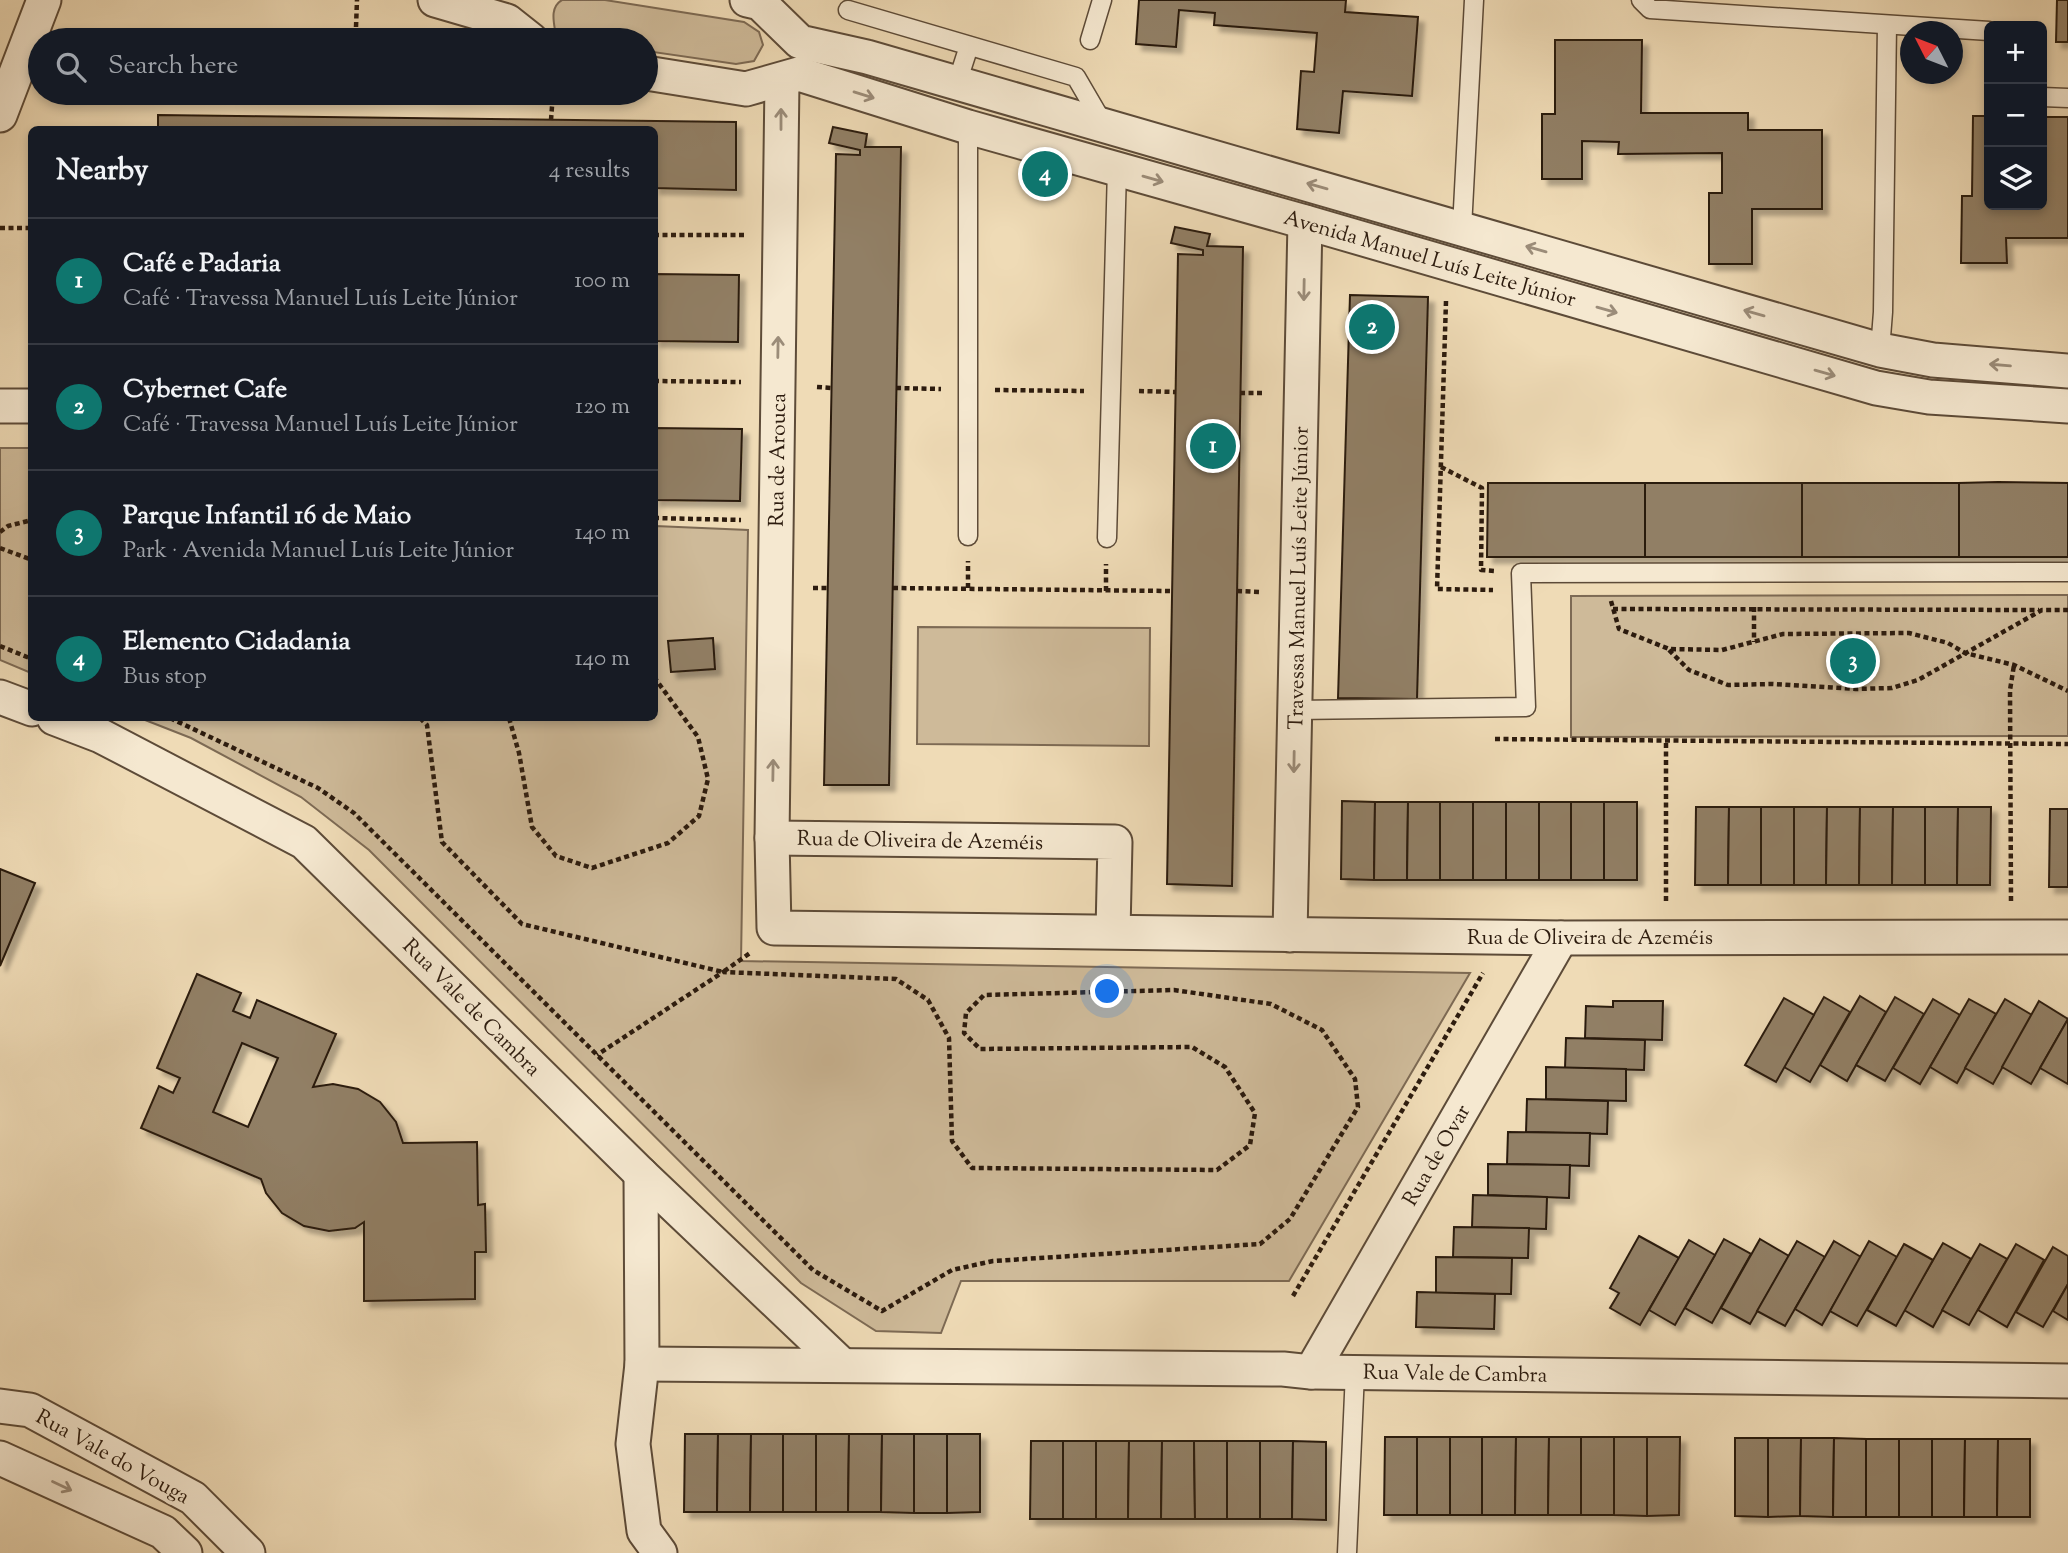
<!DOCTYPE html>
<meta charset="utf-8">
<style>
:root{--surface:#171b24;--page:#20242c;--text:#f1f3f6;--muted:#9ea1a6;--line:#363941;--accent:#0f766e}
body{margin:0;font-family:"Sorts Mill Goudy",serif;background:var(--page);color:var(--text)}
.controls{position:absolute;right:21px;top:21px;display:grid;overflow:hidden;border-radius:10px;box-shadow:0 4px 10px #0003}
.controls button{width:63px;height:63px;display:grid;place-items:center;padding:0;border:0;border-bottom:2px solid var(--line);background:var(--surface);color:var(--text);font:35px sans-serif}
.compass{position:absolute;left:1900px;top:21px;width:63px;height:63px;border-radius:50%;background:var(--surface);box-shadow:0 4px 10px #0003;rotate:312deg}
.you{position:absolute;left:1108px;top:992px;width:24px;height:24px;margin:-18px;border:5px solid #fff;border-radius:50%;background:#1a73e8;box-shadow:0 0 0 10px #1a73e833}
.badge{display:grid;place-items:center;width:46px;height:46px;border-radius:50%;background:var(--accent);color:#fff;font-size:23px;font-weight:700}
.pin{position:absolute;translate:-50% -50%;border:4px solid #fff;box-shadow:0 2px 7px #0006}
.list{margin:0;padding:0;list-style:none}
h2{display:flex;justify-content:space-between;align-items:center;height:91px;margin:0;padding:0 28px;font-size:30px}
h2 small{font-size:23px;font-weight:400;color:var(--muted)}
.list li{display:grid;grid-template-columns:46px 1fr auto;gap:21px;align-items:center;box-sizing:border-box;height:126px;padding:0 28px;border-top:2px solid var(--line)}
.list b{display:block;font-size:26px;white-space:nowrap}
.list p{margin:0;font-size:23px;white-space:nowrap;color:var(--muted)}
.list em{font-size:23px;font-style:normal;color:var(--muted)}
.icon{flex:none;width:38px;height:38px;fill:none;stroke:currentColor;stroke-width:2;stroke-linecap:round;stroke-linejoin:round}
.map{position:relative;flex:none;width:2068px;height:1553px;overflow:hidden}
.search{position:absolute;background:var(--surface);box-shadow:0 4px 10px #0003;left:28px;top:28px;width:630px;height:77px;display:flex;align-items:center;gap:18px;box-sizing:border-box;padding:0 24px;border-radius:38px;color:var(--muted);font-size:26px}
.panel{position:absolute;background:var(--surface);box-shadow:0 4px 10px #0003;left:28px;top:126px;width:630px;height:595px;border-radius:10px}
.map>svg:first-child{display:block}
.green{fill:#ceba99;stroke:#7d6a54;stroke-width:2}
.building{fill:#917f65;stroke:#2c1b0e;stroke-width:2;fill-rule:evenodd;filter:url(#shadow)}
.lines{fill:none;stroke-linecap:round;stroke-linejoin:round}
.service-casing{stroke:#5d4b38;stroke-width:21}
.minor-casing{stroke:#5d4b38;stroke-width:37}
.path{stroke:#2c1b0e;stroke-width:4.5;stroke-dasharray:5 3.5;stroke-linecap:butt}
.service{stroke:#f5e8d0;stroke-width:18}
.minor{stroke:#f5e8d0;stroke-width:33}
.oneway{stroke:#9b8c79}
.labels{text-anchor:middle;stroke-width:7;stroke-linejoin:round;paint-order:stroke}
.street-label{font-size:21px;fill:#2c1b0e;stroke:#f5e8d0}
</style>
<div class="map">
<svg width="2068" height="1553" viewBox="0 0 2068 1553">
<defs>
<filter id="shadow"><feDropShadow dx="6" dy="6" stdDeviation="2" flood-color="#0004"/></filter>
</defs>
<rect width="100%" height="100%" fill="#efdbb6"/>
<filter id="stains"><feTurbulence type="fractalNoise" baseFrequency=".00286" numOctaves="4"/><feColorMatrix values="0 0 0 0 .2 0 0 0 0 .09 0 0 0 0 .02 0 0 0 .5 -.17"/></filter>
<radialGradient id="worn" r=".72"><stop offset=".6" stop-color="#630" stop-opacity="0"/><stop offset="1" stop-color="#630" stop-opacity=".3"/></radialGradient>
<!-- green -->
<g class="green">
<path d="M562,0H605L744,22L759,32L763,45L754,61L736,64L646,51V40L564,39L555,30C553,19 551,6 562,0Z"/>
<path d="M0,448H31V673L0,660Z"/>
<path d="M655,526L748,530L741,961L1470,973L1289,1281H961L941,1333L876,1331L801,1283L369,850L301,797L191,738L140,718H654Z"/>
<path d="M2068,595V736L1571,737V596Z"/>
<path d="M918,627L1150,628L1149,746L917,744Z"/>
</g>
<!-- building -->
<g class="building">
<path d="M1139,0H1346L1345,12L1418,17L1412,96L1343,91L1339,133L1297,129L1301,71L1314,72L1317,33L1214,25L1215,13L1179,10L1176,47L1136,44Z"/>
<path d="M2057,0H2068V42H2056Z"/>
<path d="M1555,40H1642L1641,113H1748V130H1822V209H1752V264H1709V193H1722V153L1618,154L1619,142L1582,141V179H1542V114H1555Z"/>
<path d="M158,115L736,122V190L654,188V130H158Z"/>
<path d="M1973,116H1989V205H2042V117H2068V238H2006L2007,263H1961L1962,196H1972Z"/>
<path d="M833,127L867,134L865,147H901L889,785H824L836,154L860,155V150L829,143Z"/>
<path d="M1175,227L1210,234L1207,246L1243,247L1232,886L1167,884L1178,254L1203,255V250L1171,243Z"/>
<path d="M654,274L739,275L738,342L654,341Z"/>
<path d="M1350,295L1428,297L1417,699L1338,698Z"/>
<path d="M654,428L742,429L740,501L654,500Z"/>
<path d="M1998,482L2068,483V557H1959V483Z"/>
<path d="M1488,483H1645V557H1487Z"/>
<rect x="1645" y="483" width="157" height="74"/>
<rect x="1802" y="483" width="157" height="74"/>
<path d="M713,638L715,669L671,672L668,641Z"/>
<path d="M1342,801L1375,802L1374,880L1341,879Z"/>
<path d="M1375,802H1408L1407,880H1374Z"/>
<path d="M1408,802H1440V880H1407Z"/>
<rect x="1440" y="802" width="33" height="78"/>
<rect x="1473" y="802" width="33" height="78"/>
<rect x="1506" y="802" width="33" height="78"/>
<rect x="1539" y="802" width="32" height="78"/>
<rect x="1571" y="802" width="33" height="78"/>
<rect x="1604" y="802" width="33" height="78"/>
<path d="M1696,807H1729L1728,885H1695Z"/>
<path d="M1729,807H1761V885H1728Z"/>
<rect x="1761" y="807" width="33" height="78"/>
<path d="M1794,807H1827L1826,885H1794Z"/>
<path d="M1827,807H1860L1859,885H1826Z"/>
<path d="M1860,807H1893L1892,885H1859Z"/>
<path d="M1893,807H1925V885H1892Z"/>
<path d="M1925,807H1958L1957,885H1925Z"/>
<path d="M1958,807H1991L1990,885H1957Z"/>
<path d="M2050,809H2068V887H2049Z"/>
<path d="M0,869L35,883L0,966Z"/>
<path d="M197,974L241,993L233,1011L250,1018L257,1000L336,1034L313,1087L333,1084L358,1089L380,1102L396,1122L403,1143L477,1142L478,1205L485,1204L486,1252H475V1299L364,1301V1222L355,1228L329,1231L304,1226L282,1213L266,1193L261,1179L141,1128L159,1086L173,1093L180,1078L157,1068ZM242,1043L278,1058L248,1127L213,1112Z"/>
<path d="M1860,996L1886,1012L1847,1081L1820,1065Z"/>
<path d="M1824,997L1850,1012L1810,1082L1784,1067Z"/>
<path d="M1895,997L1924,1014L1885,1081L1856,1065Z"/>
<path d="M1784,998L1814,1015L1776,1082L1745,1065Z"/>
<path d="M1933,999L1960,1015L1920,1084L1893,1068Z"/>
<path d="M1969,999L1996,1014L1957,1083L1930,1067Z"/>
<path d="M2005,999L2032,1015L1993,1084L1965,1068Z"/>
<path d="M1613,1001H1663L1662,1040L1585,1038L1586,1006L1613,1007Z"/>
<path d="M2039,1001L2068,1019L2031,1084L2002,1067Z"/>
<path d="M2068,1019V1084L2040,1068Z"/>
<path d="M1566,1038L1645,1040L1644,1070L1565,1068Z"/>
<path d="M1546,1067L1626,1069V1101L1546,1099Z"/>
<path d="M1527,1099L1608,1101L1607,1134L1526,1132Z"/>
<path d="M1508,1132L1590,1133L1589,1166L1507,1164Z"/>
<path d="M1488,1164L1570,1165L1569,1198L1488,1195Z"/>
<path d="M1473,1195L1547,1197L1546,1229L1472,1227Z"/>
<path d="M1454,1227L1529,1228L1528,1258L1453,1257Z"/>
<path d="M1639,1236L1679,1258L1640,1325L1610,1308L1619,1293L1610,1288Z"/>
<path d="M1724,1239L1751,1254L1712,1323L1685,1308Z"/>
<path d="M1760,1239L1789,1256L1750,1324L1721,1308Z"/>
<path d="M1689,1240L1715,1255L1675,1325L1649,1310Z"/>
<path d="M1797,1241L1825,1257L1785,1326L1757,1311Z"/>
<path d="M1834,1241L1861,1257L1822,1325L1795,1309Z"/>
<path d="M1869,1241L1897,1257L1857,1326L1830,1311Z"/>
<path d="M1943,1243L1971,1259L1933,1327L1904,1310Z"/>
<path d="M1904,1244L1933,1260L1896,1326L1867,1310Z"/>
<path d="M1980,1244L2007,1259L1969,1325L1942,1310Z"/>
<path d="M2016,1244L2044,1260L2007,1327L1978,1310Z"/>
<path d="M2053,1247L2068,1256V1284L2043,1327L2016,1312Z"/>
<path d="M1436,1257L1512,1258L1511,1294L1436,1293Z"/>
<path d="M2068,1284V1320L2053,1311Z"/>
<path d="M1417,1292L1495,1294L1494,1329L1416,1327Z"/>
<path d="M685,1434H718L717,1512H684Z"/>
<path d="M718,1434H751L750,1512H717Z"/>
<path d="M751,1434H783V1512H750Z"/>
<rect x="783" y="1434" width="33" height="78"/>
<path d="M816,1434H849L848,1512H816Z"/>
<path d="M849,1434H882L881,1512H848Z"/>
<path d="M882,1434H914V1513L881,1512Z"/>
<rect x="914" y="1434" width="33" height="79"/>
<path d="M947,1434H980V1512L947,1513Z"/>
<path d="M1385,1437H1417V1515H1384Z"/>
<rect x="1417" y="1437" width="33" height="78"/>
<rect x="1450" y="1437" width="32" height="78"/>
<path d="M1482,1437H1516L1515,1515H1482Z"/>
<path d="M1516,1437H1549L1548,1515H1515Z"/>
<path d="M1549,1437H1581V1515H1548Z"/>
<rect x="1581" y="1437" width="33" height="78"/>
<path d="M1614,1437H1647V1516L1614,1515Z"/>
<path d="M1647,1437H1680L1679,1515L1647,1516Z"/>
<path d="M1735,1438H1768V1517L1735,1516Z"/>
<path d="M1768,1438H1801L1800,1516L1768,1517Z"/>
<path d="M1801,1438H1834L1833,1517L1800,1516Z"/>
<path d="M1834,1438L1866,1439V1517H1833Z"/>
<rect x="1866" y="1439" width="33" height="78"/>
<rect x="1899" y="1439" width="33" height="78"/>
<path d="M1932,1439H1965L1964,1517H1932Z"/>
<path d="M1965,1439H1998L1997,1517H1964Z"/>
<path d="M1998,1439H2030V1517H1997Z"/>
<path d="M1031,1441H1063V1519H1030Z"/>
<rect x="1063" y="1441" width="33" height="78"/>
<path d="M1096,1441H1129L1128,1519H1096Z"/>
<path d="M1129,1441H1162L1161,1519H1128Z"/>
<path d="M1162,1441H1194L1195,1519H1161Z"/>
<path d="M1194,1441H1227V1519H1195Z"/>
<rect x="1227" y="1441" width="33" height="78"/>
<path d="M1260,1441H1293L1292,1519H1260Z"/>
<path d="M1293,1441L1326,1442V1520L1292,1519Z"/>
</g>
<g class="lines">
<!-- service casing -->
<g class="service-casing">
<g id="service">
<path d="M1641,0L1650,9L1989,31"/>
<path d="M848,10L1076,77L1104,125"/>
<path d="M1090,40L1102,0"/>
<path d="M957,83L969,46"/>
<path d="M2042,97L2068,98"/>
<path d="M968,127V536"/>
<path d="M1462,228L1474,0"/>
<path d="M1880,350L1883,312L1887,25"/>
<path d="M1107,538L1117,169"/>
<path d="M1295,710L1526,707L1521,573L2068,572"/>
<path d="M1347,1553L1355,1372"/>
</g>
</g>
<!-- minor casing -->
<g class="minor-casing">
<g id="minor">
<path d="M435,0L507,21L531,40"/>
<path d="M747,0L760,3L800,42L867,57L1880,350L1933,360L2068,371"/>
<path d="M646,73L746,89L799,74L968,127L1305,222L1876,388L1929,397L2068,406"/>
<path d="M782,81L772,838L774,928L1561,938L2068,937"/>
<path d="M0,115L44,0"/>
<path d="M0,406H32"/>
<path d="M0,697L32,709"/>
<path d="M54,718L101,736L304,842L641,1174L842,1365"/>
<path d="M772,838L1115,842L1113,931"/>
<path d="M1290,935L1305,222"/>
<path d="M641,1174L642,1364L633,1444L644,1531L660,1553"/>
<path d="M642,1364L1283,1369L1311,1372L2068,1381"/>
<path d="M1311,1372L1561,938"/>
<path d="M0,1406L30,1410L193,1498L248,1553"/>
<path d="M0,1458L163,1532L185,1553"/>
</g>
</g>
<!-- path -->
<g class="path">
<path d="M356,27L357,0"/>
<path d="M551,120L553,93"/>
<path d="M0,228H32"/>
<path d="M654,235H745"/>
<path d="M1446,301L1437,589L1493,590"/>
<path d="M654,381L741,382"/>
<path d="M817,387L831,388"/>
<path d="M896,388L941,389"/>
<path d="M995,390L1084,391"/>
<path d="M1139,391L1176,392"/>
<path d="M1240,393H1265"/>
<path d="M1441,467L1482,488L1481,570L1495,571"/>
<path d="M654,518L741,520"/>
<path d="M0,532L8,526L32,520"/>
<path d="M0,548L32,560"/>
<path d="M813,588H828"/>
<path d="M893,588L1172,591"/>
<path d="M968,588V561"/>
<path d="M1106,591V564"/>
<path d="M1237,591L1261,592"/>
<path d="M1611,601L1619,629L1669,649L1722,650L1783,634L1909,633L1948,643L1965,653L2014,665L2068,691"/>
<path d="M1754,607V642"/>
<path d="M1613,609L2039,610"/>
<path d="M0,646L32,659"/>
<path d="M1669,650L1689,670L1728,685L1773,684L1856,689L1892,688L1918,680L2042,610H2068"/>
<path d="M170,718L318,788L354,813L813,1270L882,1311L952,1270L993,1261L1260,1244L1290,1219L1358,1107L1355,1079L1322,1030L1271,1004L1174,990L984,995L966,1013L964,1033L980,1049L1192,1047L1225,1067L1255,1113L1250,1145L1217,1170L972,1168L952,1141L949,1038L928,1000L896,979L723,972L597,1055"/>
<path d="M420,718L427,725L442,842L522,924L723,972L750,953"/>
<path d="M509,718L519,753L532,827L556,856L592,868L668,843L699,816L708,779L698,737L654,677"/>
<path d="M1495,739L2068,744"/>
<path d="M1666,901V741"/>
<path d="M2011,901L2010,690L2014,665"/>
<path d="M1293,1296L1483,973"/>
</g>
<!-- service -->
<use href="#service" class="service"/>
<!-- minor -->
<use href="#minor" class="minor"/>
</g>
<!-- one-way arrows -->
<defs><path id="oneway-shaft" d="M-6 0H5M1.5-3L5.5 0L1.5 3" fill="none" stroke-width="1.6" stroke-linecap="round" stroke-linejoin="round" transform="scale(1.75)"/></defs>
<g class="oneway">
<use href="#oneway-shaft" transform="translate(864 95) rotate(17)"/>
<use href="#oneway-shaft" transform="translate(781 119) rotate(-90)"/>
<use href="#oneway-shaft" transform="translate(1153 179) rotate(16)"/>
<use href="#oneway-shaft" transform="translate(1317 186) rotate(-164)"/>
<use href="#oneway-shaft" transform="translate(1536 249) rotate(-164)"/>
<use href="#oneway-shaft" transform="translate(1304 290) rotate(91)"/>
<use href="#oneway-shaft" transform="translate(1607 310) rotate(16)"/>
<use href="#oneway-shaft" transform="translate(1754 313) rotate(-164)"/>
<use href="#oneway-shaft" transform="translate(778 347) rotate(-89)"/>
<use href="#oneway-shaft" transform="translate(2000 365) rotate(-175)"/>
<use href="#oneway-shaft" transform="translate(1825 373) rotate(16)"/>
<use href="#oneway-shaft" transform="translate(1294 762) rotate(91)"/>
<use href="#oneway-shaft" transform="translate(773 770) rotate(-89)"/>
<use href="#oneway-shaft" transform="translate(62 1486) rotate(25)"/>
</g>
<g class="labels">
<!-- street labels -->
<g class="street-label">
<text transform="translate(1430 258) rotate(16)" y="7">Avenida Manuel Luís Leite Júnior</text>
<text transform="translate(777 460) rotate(-89)" y="7">Rua de Arouca</text>
<text transform="translate(1298 578) rotate(-89)" y="7">Travessa Manuel Luís Leite Júnior</text>
<text transform="translate(920 840) rotate(1)" y="7">Rua de Oliveira de Azeméis</text>
<text x="1590" y="944">Rua de Oliveira de Azeméis</text>
<text transform="translate(472 1007) rotate(45)" y="7">Rua Vale de Cambra</text>
<text transform="translate(1436 1155) rotate(-60)" y="7">Rua de Ovar</text>
<text transform="translate(1455 1373) rotate(1)" y="7">Rua Vale de Cambra</text>
<text transform="translate(113 1456) rotate(29)" y="7">Rua Vale do Vouga</text>
</g>
</g>
<rect width="100%" height="100%" filter="url(#stains)"/>
<rect width="100%" height="100%" fill="url(#worn)"/>
</svg>
<div class="controls">
<button>+</button>
<button>−</button>
<button><svg class="icon" aria-label="layers" viewBox="0 0 24 24"><path d="M12 4l9 5-9 5-9-5zM3 14l9 5 9-5"/></svg></button>
</div>
<svg class="compass" viewBox="-18 -18 36 36"><path d="M0-13l5 13h-10z" fill="#e53935"/><path d="M0 13l5-13h-10z" fill="#9ea1a6"/></svg>
<div class="you"></div>
<div class="pin badge" style="left:1213px;top:446px">1</div>
<div class="pin badge" style="left:1372px;top:327px">2</div>
<div class="pin badge" style="left:1853px;top:661px">3</div>
<div class="pin badge" style="left:1045px;top:174px">4</div>
<div class="search"><svg class="icon" aria-label="search" viewBox="0 0 24 24"><circle cx="10" cy="10" r="6"/><path d="M15 15l6 6"/></svg>Search here</div>
<section class="panel">
<h2>Nearby<small>4 results</small></h2>
<ul class="list">
<li><span class="badge">1</span><div><b>Café e Padaria</b><p>Café · Travessa Manuel Luís Leite Júnior</p></div><em>100 m</em></li>
<li><span class="badge">2</span><div><b>Cybernet Cafe</b><p>Café · Travessa Manuel Luís Leite Júnior</p></div><em>120 m</em></li>
<li><span class="badge">3</span><div><b>Parque Infantil 16 de Maio</b><p>Park · Avenida Manuel Luís Leite Júnior</p></div><em>140 m</em></li>
<li><span class="badge">4</span><div><b>Elemento Cidadania</b><p>Bus stop</p></div><em>140 m</em></li>
</ul>
</section>
</div>
